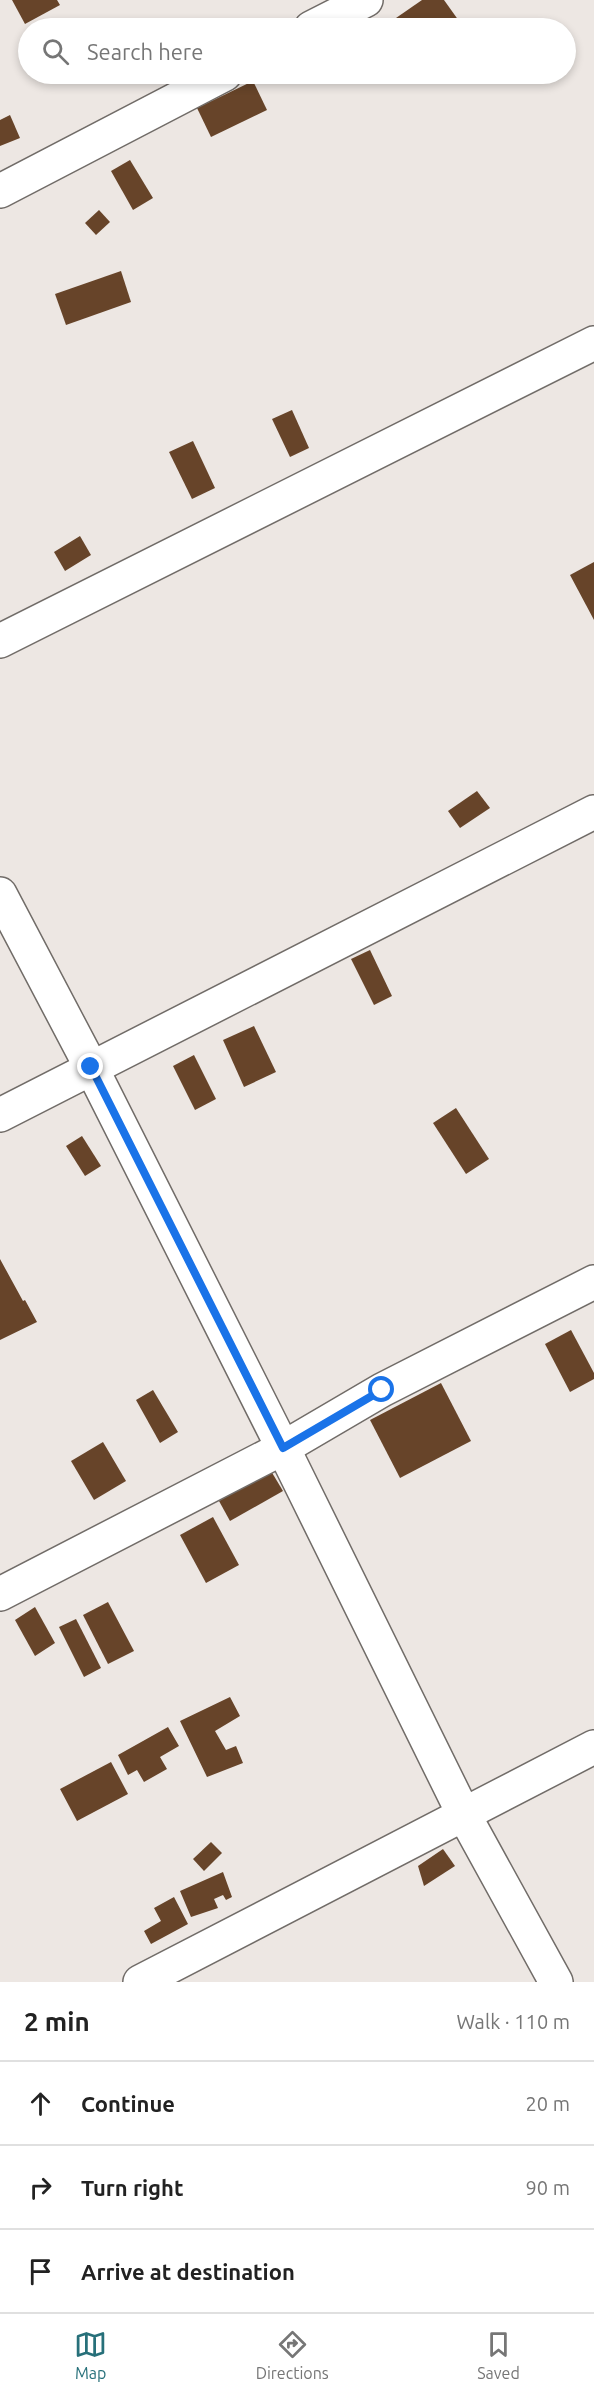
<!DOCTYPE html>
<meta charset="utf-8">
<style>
:root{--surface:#fff;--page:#f2f2f2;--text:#222;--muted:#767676;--line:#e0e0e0;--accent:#27707a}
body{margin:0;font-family:Ubuntu,sans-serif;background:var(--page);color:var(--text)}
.stop{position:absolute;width:18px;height:18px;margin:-14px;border:4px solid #1a73e8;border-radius:50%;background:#fff}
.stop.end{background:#1a73e8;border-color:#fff;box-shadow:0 2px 6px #0008}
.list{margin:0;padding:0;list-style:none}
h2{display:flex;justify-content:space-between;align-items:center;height:78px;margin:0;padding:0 24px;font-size:26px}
h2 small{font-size:20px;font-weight:400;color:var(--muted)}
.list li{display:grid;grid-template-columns:39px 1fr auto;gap:18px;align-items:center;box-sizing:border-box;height:84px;padding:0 24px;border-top:2px solid var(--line)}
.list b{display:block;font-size:22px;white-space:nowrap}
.list em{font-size:20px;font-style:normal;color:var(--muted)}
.icon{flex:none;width:33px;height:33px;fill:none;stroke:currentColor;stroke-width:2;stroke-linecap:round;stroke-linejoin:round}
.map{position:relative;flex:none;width:594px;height:1982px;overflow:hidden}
.search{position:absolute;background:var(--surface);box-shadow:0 3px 9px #0003;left:18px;right:18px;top:18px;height:66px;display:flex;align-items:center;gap:15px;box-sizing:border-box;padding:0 21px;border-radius:33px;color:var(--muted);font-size:22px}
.sheet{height:330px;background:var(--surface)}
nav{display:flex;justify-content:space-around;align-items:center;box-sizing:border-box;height:84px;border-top:2px solid var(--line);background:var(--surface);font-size:16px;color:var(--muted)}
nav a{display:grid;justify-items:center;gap:3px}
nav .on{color:var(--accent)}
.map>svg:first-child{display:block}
.building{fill:#674429}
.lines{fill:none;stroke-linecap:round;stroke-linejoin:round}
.minor-casing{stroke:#716c68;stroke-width:36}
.minor{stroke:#fff;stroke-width:33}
.route{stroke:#1a73e8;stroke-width:8}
</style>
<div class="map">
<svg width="594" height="1982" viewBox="0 0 594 1982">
<rect width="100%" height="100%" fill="#ede7e3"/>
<!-- building -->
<g class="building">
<path d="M12,0H57L60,5L25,24Z"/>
<path d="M422,0H444L464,28H403L396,18Z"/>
<path d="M253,81L267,110L211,137L197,108Z"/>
<path d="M10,115L20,138L0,146V120Z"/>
<path d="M130,160L153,198L133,210L111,171Z"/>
<path d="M99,210L110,222L96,235L85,223Z"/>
<path d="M121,271L131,302L66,325L55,294Z"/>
<path d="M292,410L309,448L290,457L272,419Z"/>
<path d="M193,441L215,488L192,499L169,452Z"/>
<path d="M80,536L91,555L65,571L54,552Z"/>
<path d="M594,562V620L570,575Z"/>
<path d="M477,791L490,808L460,828L448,811Z"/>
<path d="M370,950L392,996L374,1005L351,959Z"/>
<path d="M254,1026L276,1072L244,1087L223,1040Z"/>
<path d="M194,1055L216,1099L195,1110L173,1066Z"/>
<path d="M456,1108L489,1159L466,1174L433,1123Z"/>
<path d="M82,1136L101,1166L85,1176L66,1146Z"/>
<path d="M0,1259L23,1301L25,1300L37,1322L0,1340Z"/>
<path d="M571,1330L594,1373V1379L570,1392L545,1344Z"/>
<path d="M441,1383L471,1441L400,1478L370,1420Z"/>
<path d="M153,1390L178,1432L160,1443L136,1400Z"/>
<path d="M103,1442L126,1481L94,1500L71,1461Z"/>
<path d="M271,1471L283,1491L230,1521L219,1501Z"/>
<path d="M213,1517L239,1565L206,1583L180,1535Z"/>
<path d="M108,1602L134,1651L108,1664L83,1615Z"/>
<path d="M35,1607L55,1643L35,1656L15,1620Z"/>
<path d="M76,1619L101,1668L84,1677L59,1627Z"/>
<path d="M230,1697L240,1716L215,1731L226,1750L236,1746L243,1763L207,1777L180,1721Z"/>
<path d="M168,1727L179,1746L160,1757L167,1769L144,1782L137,1770L128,1775L118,1755Z"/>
<path d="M111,1762L128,1794L77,1821L60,1789Z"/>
<path d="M211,1842L222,1853L204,1871L193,1859Z"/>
<path d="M443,1849L455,1866L424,1886L418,1866Z"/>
<path d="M223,1872L232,1897L226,1900L223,1895L214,1899L218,1908L191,1917L180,1891Z"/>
<path d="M174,1897L188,1924L151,1944L144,1931L161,1921L154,1908Z"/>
</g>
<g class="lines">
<!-- minor casing -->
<g class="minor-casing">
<g id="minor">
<path d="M311,28L366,0"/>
<path d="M0,191L225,74"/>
<path d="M0,641L594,343"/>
<path d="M0,894L91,1067L283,1448L463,1813L556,1982"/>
<path d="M0,1115L594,812"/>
<path d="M0,1594L283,1448L382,1390L594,1282"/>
<path d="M140,1982L594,1747"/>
</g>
</g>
<!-- minor -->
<use href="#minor" class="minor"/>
</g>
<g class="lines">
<!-- route -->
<path class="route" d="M91,1067L283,1448L382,1390"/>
</g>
</svg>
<div class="stop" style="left:382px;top:1390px"></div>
<div class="stop end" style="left:91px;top:1067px"></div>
<div class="search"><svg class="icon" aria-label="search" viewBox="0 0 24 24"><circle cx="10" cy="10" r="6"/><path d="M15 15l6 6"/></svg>Search here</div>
</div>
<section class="sheet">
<h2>2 min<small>Walk · 110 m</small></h2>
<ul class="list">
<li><svg class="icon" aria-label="ahead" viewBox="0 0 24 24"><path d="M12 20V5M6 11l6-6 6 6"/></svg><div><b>Continue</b></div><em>20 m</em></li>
<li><svg class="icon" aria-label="right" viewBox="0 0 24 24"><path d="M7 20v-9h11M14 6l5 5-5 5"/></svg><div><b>Turn right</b></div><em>90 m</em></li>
<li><svg class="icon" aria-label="arrive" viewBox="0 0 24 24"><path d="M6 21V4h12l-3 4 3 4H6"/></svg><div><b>Arrive at destination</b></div></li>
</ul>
</section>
<nav>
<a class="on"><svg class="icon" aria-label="map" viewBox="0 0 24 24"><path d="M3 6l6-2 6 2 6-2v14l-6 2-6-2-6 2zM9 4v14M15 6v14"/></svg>Map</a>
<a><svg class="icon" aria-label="directions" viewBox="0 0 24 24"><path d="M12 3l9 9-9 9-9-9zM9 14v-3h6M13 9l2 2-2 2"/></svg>Directions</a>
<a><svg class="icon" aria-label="saved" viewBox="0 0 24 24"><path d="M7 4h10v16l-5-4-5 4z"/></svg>Saved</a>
</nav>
